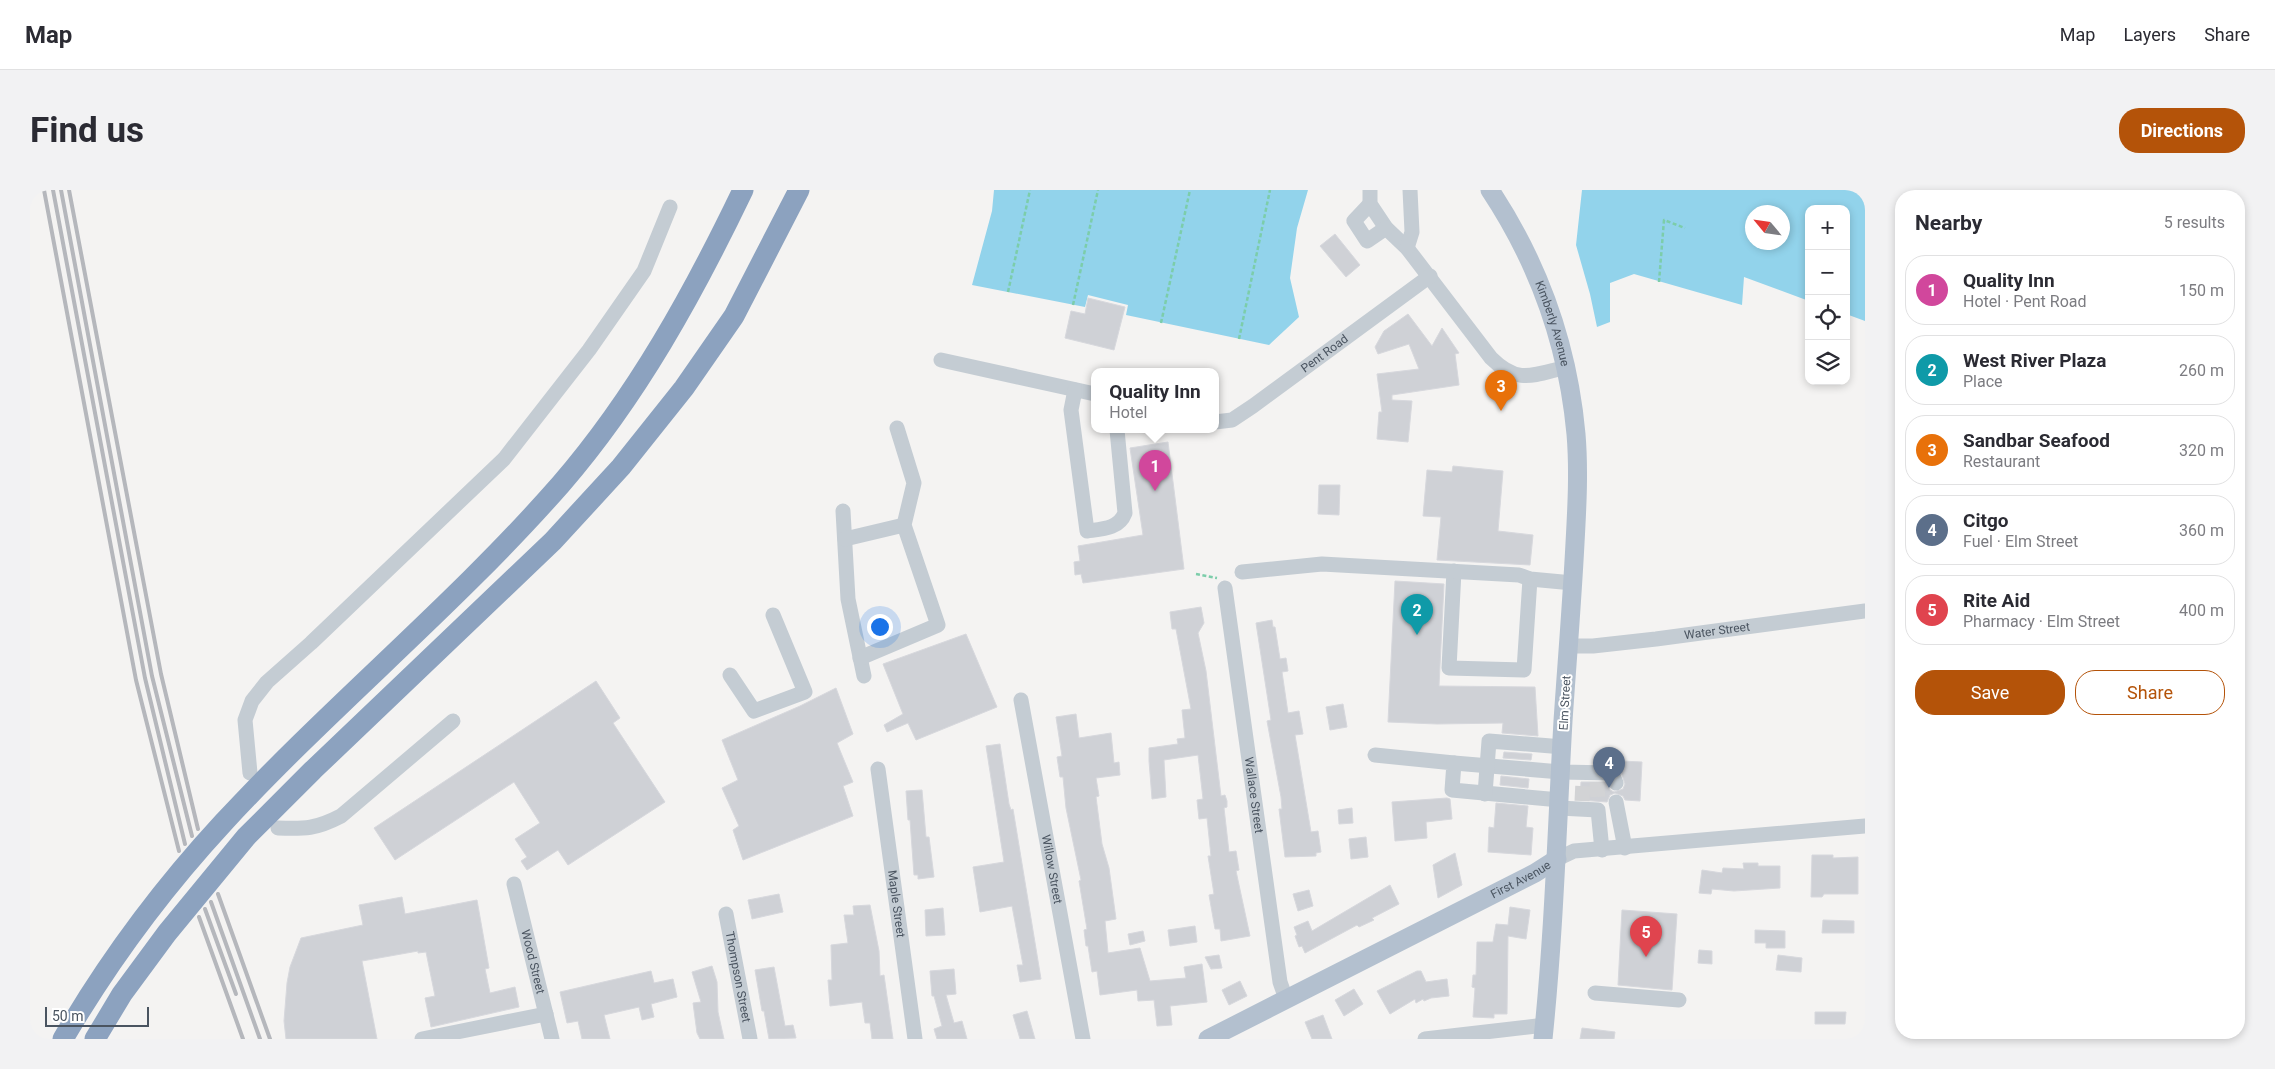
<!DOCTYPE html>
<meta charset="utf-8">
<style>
:root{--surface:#fff;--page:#f2f2f3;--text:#2b2b33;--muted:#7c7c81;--line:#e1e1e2;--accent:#b45309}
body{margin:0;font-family:Roboto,sans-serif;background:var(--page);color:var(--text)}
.controls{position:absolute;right:15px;top:15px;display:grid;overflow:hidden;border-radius:10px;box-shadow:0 2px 8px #0003}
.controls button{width:45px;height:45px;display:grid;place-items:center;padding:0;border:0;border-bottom:1px solid var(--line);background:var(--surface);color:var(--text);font:25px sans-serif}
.compass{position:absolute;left:1715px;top:15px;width:45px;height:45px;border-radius:50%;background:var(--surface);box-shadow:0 2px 8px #0003;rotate:299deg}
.scale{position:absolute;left:15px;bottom:12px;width:104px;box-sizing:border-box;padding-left:5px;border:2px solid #4a5460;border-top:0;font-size:14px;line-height:18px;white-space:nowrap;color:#4a5460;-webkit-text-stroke:4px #fff;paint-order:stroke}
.you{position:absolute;left:849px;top:436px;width:18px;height:18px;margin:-12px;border:4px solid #fff;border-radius:50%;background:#1a73e8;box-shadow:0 0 0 8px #1a73e833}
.badge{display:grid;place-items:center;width:32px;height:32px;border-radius:50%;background:var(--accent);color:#fff;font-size:16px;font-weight:700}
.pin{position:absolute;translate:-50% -41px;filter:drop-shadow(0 1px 2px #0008)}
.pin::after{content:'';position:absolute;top:26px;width:18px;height:15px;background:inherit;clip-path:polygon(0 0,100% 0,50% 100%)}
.popup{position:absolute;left:1061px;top:178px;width:128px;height:65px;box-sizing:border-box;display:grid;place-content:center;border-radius:10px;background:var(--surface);filter:drop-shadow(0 1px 4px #0005);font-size:16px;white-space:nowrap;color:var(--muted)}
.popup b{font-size:19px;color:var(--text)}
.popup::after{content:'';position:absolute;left:50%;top:100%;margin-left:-10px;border:10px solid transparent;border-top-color:var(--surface)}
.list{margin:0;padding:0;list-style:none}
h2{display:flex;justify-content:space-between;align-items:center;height:65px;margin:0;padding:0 20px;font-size:21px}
h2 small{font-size:16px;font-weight:400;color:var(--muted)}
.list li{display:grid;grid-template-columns:32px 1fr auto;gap:15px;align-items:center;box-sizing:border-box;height:70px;margin:0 10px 10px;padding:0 10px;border:1px solid var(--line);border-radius:20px}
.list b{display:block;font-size:19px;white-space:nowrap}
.list p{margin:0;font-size:16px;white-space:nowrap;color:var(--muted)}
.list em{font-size:16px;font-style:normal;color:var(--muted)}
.actions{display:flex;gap:10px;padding:15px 20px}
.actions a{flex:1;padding:11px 0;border:1px solid var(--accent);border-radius:20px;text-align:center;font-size:18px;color:var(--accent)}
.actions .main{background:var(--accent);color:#fff}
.icon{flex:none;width:28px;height:28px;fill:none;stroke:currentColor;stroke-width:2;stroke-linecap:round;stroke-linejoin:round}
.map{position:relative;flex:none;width:1835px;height:849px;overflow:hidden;border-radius:20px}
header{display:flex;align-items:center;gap:30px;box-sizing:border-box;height:70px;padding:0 25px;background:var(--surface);border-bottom:1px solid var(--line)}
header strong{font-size:24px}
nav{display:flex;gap:28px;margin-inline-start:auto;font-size:18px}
.intro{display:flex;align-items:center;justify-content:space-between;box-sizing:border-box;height:120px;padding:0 30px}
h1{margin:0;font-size:35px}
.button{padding:12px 22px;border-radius:20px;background:var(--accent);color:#fff;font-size:18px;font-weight:700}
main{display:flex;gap:30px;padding:0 30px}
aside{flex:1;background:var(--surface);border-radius:20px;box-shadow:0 2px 8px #0003}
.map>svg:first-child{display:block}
.water{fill:#92d3eb;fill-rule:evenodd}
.building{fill:#cfd1d6;stroke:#d7d8dd}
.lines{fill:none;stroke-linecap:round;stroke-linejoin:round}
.minor-tunnel{stroke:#d2d3d5;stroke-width:15;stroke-dasharray:15 8;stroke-linecap:butt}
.path{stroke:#7ccdaa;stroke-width:2.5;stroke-dasharray:4 2.5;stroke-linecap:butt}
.minor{stroke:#c4ccd3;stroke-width:15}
.major{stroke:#b3c0cf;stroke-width:19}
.highway{stroke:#8ca2bf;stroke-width:21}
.rail{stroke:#b5b7bc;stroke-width:4}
.labels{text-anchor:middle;stroke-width:4;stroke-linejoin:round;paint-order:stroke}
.street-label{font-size:12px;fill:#4a5460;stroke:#fff}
</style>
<header>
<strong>Map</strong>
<nav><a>Map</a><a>Layers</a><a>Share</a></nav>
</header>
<div class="intro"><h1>Find us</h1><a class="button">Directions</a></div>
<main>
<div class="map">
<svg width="1835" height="849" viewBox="0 0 1835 849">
<rect width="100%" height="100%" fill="#f4f3f2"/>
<!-- water -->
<g class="water">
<path d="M964,0H1278L1267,38L1260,88L1269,127L1239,155L1096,125L1098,115L1058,105L1055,117L942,95L962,21Z"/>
<path d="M1552,0H1835V131L1816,124V19H1779V111L1714,87L1712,115L1604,84L1580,93V132L1567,137L1560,104L1546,55ZM1722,22H1752V52H1722Z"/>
</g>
<!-- building -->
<g class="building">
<path d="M1305,44L1330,75L1316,87L1290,56Z"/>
<path d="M1058,108L1095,117L1084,160L1035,148L1041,121L1055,124Z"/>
<path d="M1378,124L1402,156L1412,138L1429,163L1425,164L1429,195L1362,205V210L1382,211L1378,252L1347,249L1349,222H1352L1347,184L1389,179L1379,154L1348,164L1345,157L1354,141Z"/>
<path d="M1138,252L1154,379L1053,393L1051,384L1045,385L1044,372L1050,371L1048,356L1113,345L1100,258Z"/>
<path d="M1423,276L1473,281L1468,341L1503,345L1500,375L1407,370L1411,327L1393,326L1397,280L1422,282Z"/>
<path d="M1289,295H1310L1309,325L1288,324Z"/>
<path d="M1365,391L1414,394L1409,496L1505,497L1508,546L1472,543L1473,533L1407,534L1358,532Z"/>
<path d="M1171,417L1174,433L1168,443L1176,481L1191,606L1195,605L1197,611V617L1194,618L1199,662L1206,661L1209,680L1206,681L1220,746L1191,751L1190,739H1185L1179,705L1184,704L1178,666H1181L1177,628L1169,629L1167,610L1173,609L1168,565L1134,570L1136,607L1122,609L1119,571V558L1148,554L1147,549L1155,548L1152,520L1161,519L1146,439H1142L1140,422Z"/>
<path d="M1242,430L1243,437H1245L1250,469L1256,468L1258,481L1252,482L1258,523L1269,521L1273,544L1265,545L1281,642L1288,641L1291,662L1286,663V666L1255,667L1249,619H1252L1251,607L1237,531L1241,530L1226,433Z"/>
<path d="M936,444L967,517L886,550L878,533L857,542L854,535L873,524L853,474Z"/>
<path d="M566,491L590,528L583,533L635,612L538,675L528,660L497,680L491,671L497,667L485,649L510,633L484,592L365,670L344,638Z"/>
<path d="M806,498L823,544L807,553L823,592L813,596L823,626L713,670L703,640L709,636L692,598L708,590L692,550L770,516Z"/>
<path d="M1313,514L1317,537L1300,540L1296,517Z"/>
<path d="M1046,524L1049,548L1081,543L1084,573L1089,572L1090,585L1066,588L1069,606L1066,607L1072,654L1079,678L1086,729L1075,731L1078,763L1110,758L1120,791L1156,788L1154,777L1172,774L1177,812L1140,816L1142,835L1127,836L1124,810L1108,811L1107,800L1070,805L1067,781L1062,782L1058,756H1056L1054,740L1057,739L1049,691L1051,690L1036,618L1033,587H1030L1027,567L1032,566L1026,527Z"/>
<path d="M970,554L979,614L981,620L983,619L1011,789L990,792L987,775H993L982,716L950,722L943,677L974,672L956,556Z"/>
<path d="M1474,562L1502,564L1501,570L1473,568Z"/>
<path d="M1591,571L1612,572L1610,611L1595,610L1593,606L1585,603L1580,605L1577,612L1550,610L1551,592H1576L1580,600L1584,602L1593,599L1595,594L1590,579Z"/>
<path d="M1471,586L1499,589L1498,598L1470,595Z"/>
<path d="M892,600L896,647H899L904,687L888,689V685H884L880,630H878L876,601Z"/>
<path d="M1417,608L1420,609L1422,629L1396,632L1397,648L1365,651L1362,612Z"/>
<path d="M1466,613L1498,616L1496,637L1503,638L1501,665L1458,662L1459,637L1464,638Z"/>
<path d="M1322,618L1323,633L1309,634L1308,620Z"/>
<path d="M1336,647L1338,667L1321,669L1319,649Z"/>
<path d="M1425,663L1432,695L1408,708L1403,675Z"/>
<path d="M1782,665H1803V668L1828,667V704H1794L1792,707H1781Z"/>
<path d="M1713,673H1728V676H1750V698L1704,701L1682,699L1681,704L1669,703L1672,680L1692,683L1693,678L1714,679Z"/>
<path d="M1360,695L1369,714L1342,728L1344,730L1329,737L1327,735L1275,763L1272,756L1269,757L1265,746L1267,745L1264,737L1278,731L1282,741Z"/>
<path d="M1279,700L1283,716L1268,721L1263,704Z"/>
<path d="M749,704L753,722L722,729L718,710Z"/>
<path d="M372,707L375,724L447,710L459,778L455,779L460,803L485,797L489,817L401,837L395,808L405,806L396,762L388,763V761L332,771L347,849H256L254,831L257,793L260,777L271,748L333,735L329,715Z"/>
<path d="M840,715L849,761L850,786L854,785L863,849H842L840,833H835L832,812L800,816L798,790H802L801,755L818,753L814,725H824L823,716Z"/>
<path d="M1480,717L1500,720L1496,749L1478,746L1477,824H1464V828L1443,827L1445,798L1442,797L1443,785H1446L1447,752H1463L1466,734L1478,735Z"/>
<path d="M913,718L915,745L896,746L895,720Z"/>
<path d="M1592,720L1647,724L1642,800L1588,795Z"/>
<path d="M1793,730L1824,731V743H1792Z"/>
<path d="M1165,736L1167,752L1140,756L1138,740Z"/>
<path d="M1725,740L1755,741V758H1736V753H1725Z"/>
<path d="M1113,741L1115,751L1100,755L1098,744Z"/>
<path d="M1669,760L1682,761V774L1668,773Z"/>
<path d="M1189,765L1192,778L1181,779L1175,767Z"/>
<path d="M1748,765L1772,768L1771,782L1746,780Z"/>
<path d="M682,776L687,792L688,822L694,849H670L667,843L663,813L671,812L662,782Z"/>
<path d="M744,777L755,836L763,835L766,848L739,849L734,821H732L725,780Z"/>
<path d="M924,779L926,804L916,805L924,833L932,831L937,849H907L904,839L912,836L904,806H902L900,781Z"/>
<path d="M621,781L624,793L643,789L647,807L621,814L624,827L612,830L609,817L574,825L580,849H552L548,831L537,833L530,802Z"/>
<path d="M1387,781H1391L1396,792L1417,789L1419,806L1401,808L1394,811L1393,809L1386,813L1385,809L1360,824L1347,801Z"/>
<path d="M1210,791L1217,806L1199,815L1192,800Z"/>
<path d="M1324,799L1333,814L1314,826L1305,810Z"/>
<path d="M997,821L1005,849H990L983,825Z"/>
<path d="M1785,822H1816L1815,834H1785Z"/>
<path d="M1293,825L1302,849H1282L1275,832Z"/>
<path d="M1552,838L1585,842L1584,849H1550Z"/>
</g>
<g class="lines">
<!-- minor-tunnel -->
<g class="minor-tunnel">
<path d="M1567,592L1568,612"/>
<path d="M1552,611L1553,591"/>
</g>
<!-- path -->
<g class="path">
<path d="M1629,92L1634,30L1655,38"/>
<path d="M978,102L1000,0"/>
<path d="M1043,115L1068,0"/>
<path d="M1131,133L1160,0"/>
<path d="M1209,149L1240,0"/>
<path d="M1166,384L1187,388"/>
</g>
<!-- minor -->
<g class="minor">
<path d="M1340,0V14L1356,38L1377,58L1461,168C1488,195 1503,185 1537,177"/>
<path d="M1340,14L1324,31L1337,51L1356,38"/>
<path d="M1377,58L1382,42L1380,0"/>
<path d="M911,170L1065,204"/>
<path d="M1045,200L1041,220L1057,341C1072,339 1089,339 1095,323L1087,240"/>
<path id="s1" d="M1185,232L1202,230L1223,216L1400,86"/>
<path d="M813,321L818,409L834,486"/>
<path d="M815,349L874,335"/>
<path d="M1424,381L1419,478L1494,480L1500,389"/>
<path d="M1212,382L1292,374L1489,385L1500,389L1543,393"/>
<path id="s2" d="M1195,398L1250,792L1256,809"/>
<path id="s3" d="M1538,456H1563L1626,449L1835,421"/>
<path d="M830,468L908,435L874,335L884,293L867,238"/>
<path d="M700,485L724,521L775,502L743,425"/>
<path id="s4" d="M991,510L1053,849"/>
<path d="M1345,565L1424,573L1422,600L1530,610"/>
<path d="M1424,573L1531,582L1582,583L1586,593"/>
<path id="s5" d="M848,579L885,849"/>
<path d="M220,583L215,530L222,511L237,492L281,453L474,269L559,160L614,81L640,17"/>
<path d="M1455,604L1459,551L1533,557"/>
<path d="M1586,612L1595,658"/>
<path d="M1529,618L1568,620L1572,660"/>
<path d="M248,638C275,639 286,639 311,626L423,531"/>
<path d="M1527,669L1544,661L1835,636"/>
<path id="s6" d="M484,694L522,849"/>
<path id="s7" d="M696,724L720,849"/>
<path d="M1565,803L1649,810"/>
<path d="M392,849L516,824"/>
<path d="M1395,849L1515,835"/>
</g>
<!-- major -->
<g class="major">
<path id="s8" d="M1460,0C1509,74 1538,156 1546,244C1549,280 1547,317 1545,353C1542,412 1537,472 1533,531C1527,637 1524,743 1513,849"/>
<path id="s9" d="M1178,849L1505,683L1527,669"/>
</g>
<!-- highway -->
<g class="highway">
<path d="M33,849C78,772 132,699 193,633C301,516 426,414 531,294C607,206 663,104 713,0"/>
<path d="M65,849L92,804L137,743L216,647L283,580L523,351L591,277L654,198L704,126L769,0"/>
</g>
<!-- rail -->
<g class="rail">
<path d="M14,0L106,490L149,661"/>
<path d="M23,0L115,488L155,654"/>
<path d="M31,0L122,486L162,646"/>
<path d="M39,0L131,484L168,639"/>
<path d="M188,704L240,849"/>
<path d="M181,712L230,849"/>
<path d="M175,719L206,804"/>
<path d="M169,727L213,849"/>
</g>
</g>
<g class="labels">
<!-- street labels -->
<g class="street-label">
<text dy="4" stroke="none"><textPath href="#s8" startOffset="148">Kimberly Avenue</textPath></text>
<text dy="4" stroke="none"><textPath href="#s1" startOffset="131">Pent Road</textPath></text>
<text dy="4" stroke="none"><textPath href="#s3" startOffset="150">Water Street</textPath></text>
<text transform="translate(1535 513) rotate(-87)" y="4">Elm Street</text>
<text dy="4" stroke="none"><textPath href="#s2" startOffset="209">Wallace Street</textPath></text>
<text dy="4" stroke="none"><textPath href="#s4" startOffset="172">Willow Street</textPath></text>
<text dy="4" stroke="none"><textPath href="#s9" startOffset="351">First Avenue</textPath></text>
<text dy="4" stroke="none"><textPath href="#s5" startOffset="136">Maple Street</textPath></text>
<text dy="4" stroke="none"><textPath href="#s6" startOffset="80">Wood Street</textPath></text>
<text dy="4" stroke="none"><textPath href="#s7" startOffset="64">Thompson Street</textPath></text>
</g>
</g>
</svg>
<div class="controls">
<button>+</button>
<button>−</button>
<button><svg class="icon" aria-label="locate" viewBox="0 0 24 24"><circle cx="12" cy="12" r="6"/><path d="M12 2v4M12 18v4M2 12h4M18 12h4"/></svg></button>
<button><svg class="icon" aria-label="layers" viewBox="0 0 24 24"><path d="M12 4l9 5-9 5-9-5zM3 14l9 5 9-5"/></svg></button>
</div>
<svg class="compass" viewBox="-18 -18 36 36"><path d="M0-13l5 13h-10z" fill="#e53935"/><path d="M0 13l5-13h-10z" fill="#7c7c81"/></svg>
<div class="scale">50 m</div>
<div class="you"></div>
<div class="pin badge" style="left:1125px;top:301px;background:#d1479c">1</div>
<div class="popup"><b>Quality Inn</b>Hotel</div>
<div class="pin badge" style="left:1387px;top:445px;background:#0f9aa8">2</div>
<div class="pin badge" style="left:1471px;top:221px;background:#e8710a">3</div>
<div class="pin badge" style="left:1579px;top:598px;background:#5c6f8a">4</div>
<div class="pin badge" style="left:1616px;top:767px;background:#e0444e">5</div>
</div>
<aside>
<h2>Nearby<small>5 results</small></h2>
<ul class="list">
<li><span class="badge" style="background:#d1479c">1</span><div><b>Quality Inn</b><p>Hotel · Pent Road</p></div><em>150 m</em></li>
<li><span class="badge" style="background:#0f9aa8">2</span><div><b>West River Plaza</b><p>Place</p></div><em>260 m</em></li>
<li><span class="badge" style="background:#e8710a">3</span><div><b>Sandbar Seafood</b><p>Restaurant</p></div><em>320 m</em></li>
<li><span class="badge" style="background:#5c6f8a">4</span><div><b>Citgo</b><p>Fuel · Elm Street</p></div><em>360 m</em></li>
<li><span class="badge" style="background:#e0444e">5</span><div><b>Rite Aid</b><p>Pharmacy · Elm Street</p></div><em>400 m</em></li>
</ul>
<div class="actions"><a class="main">Save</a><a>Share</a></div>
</aside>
</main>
